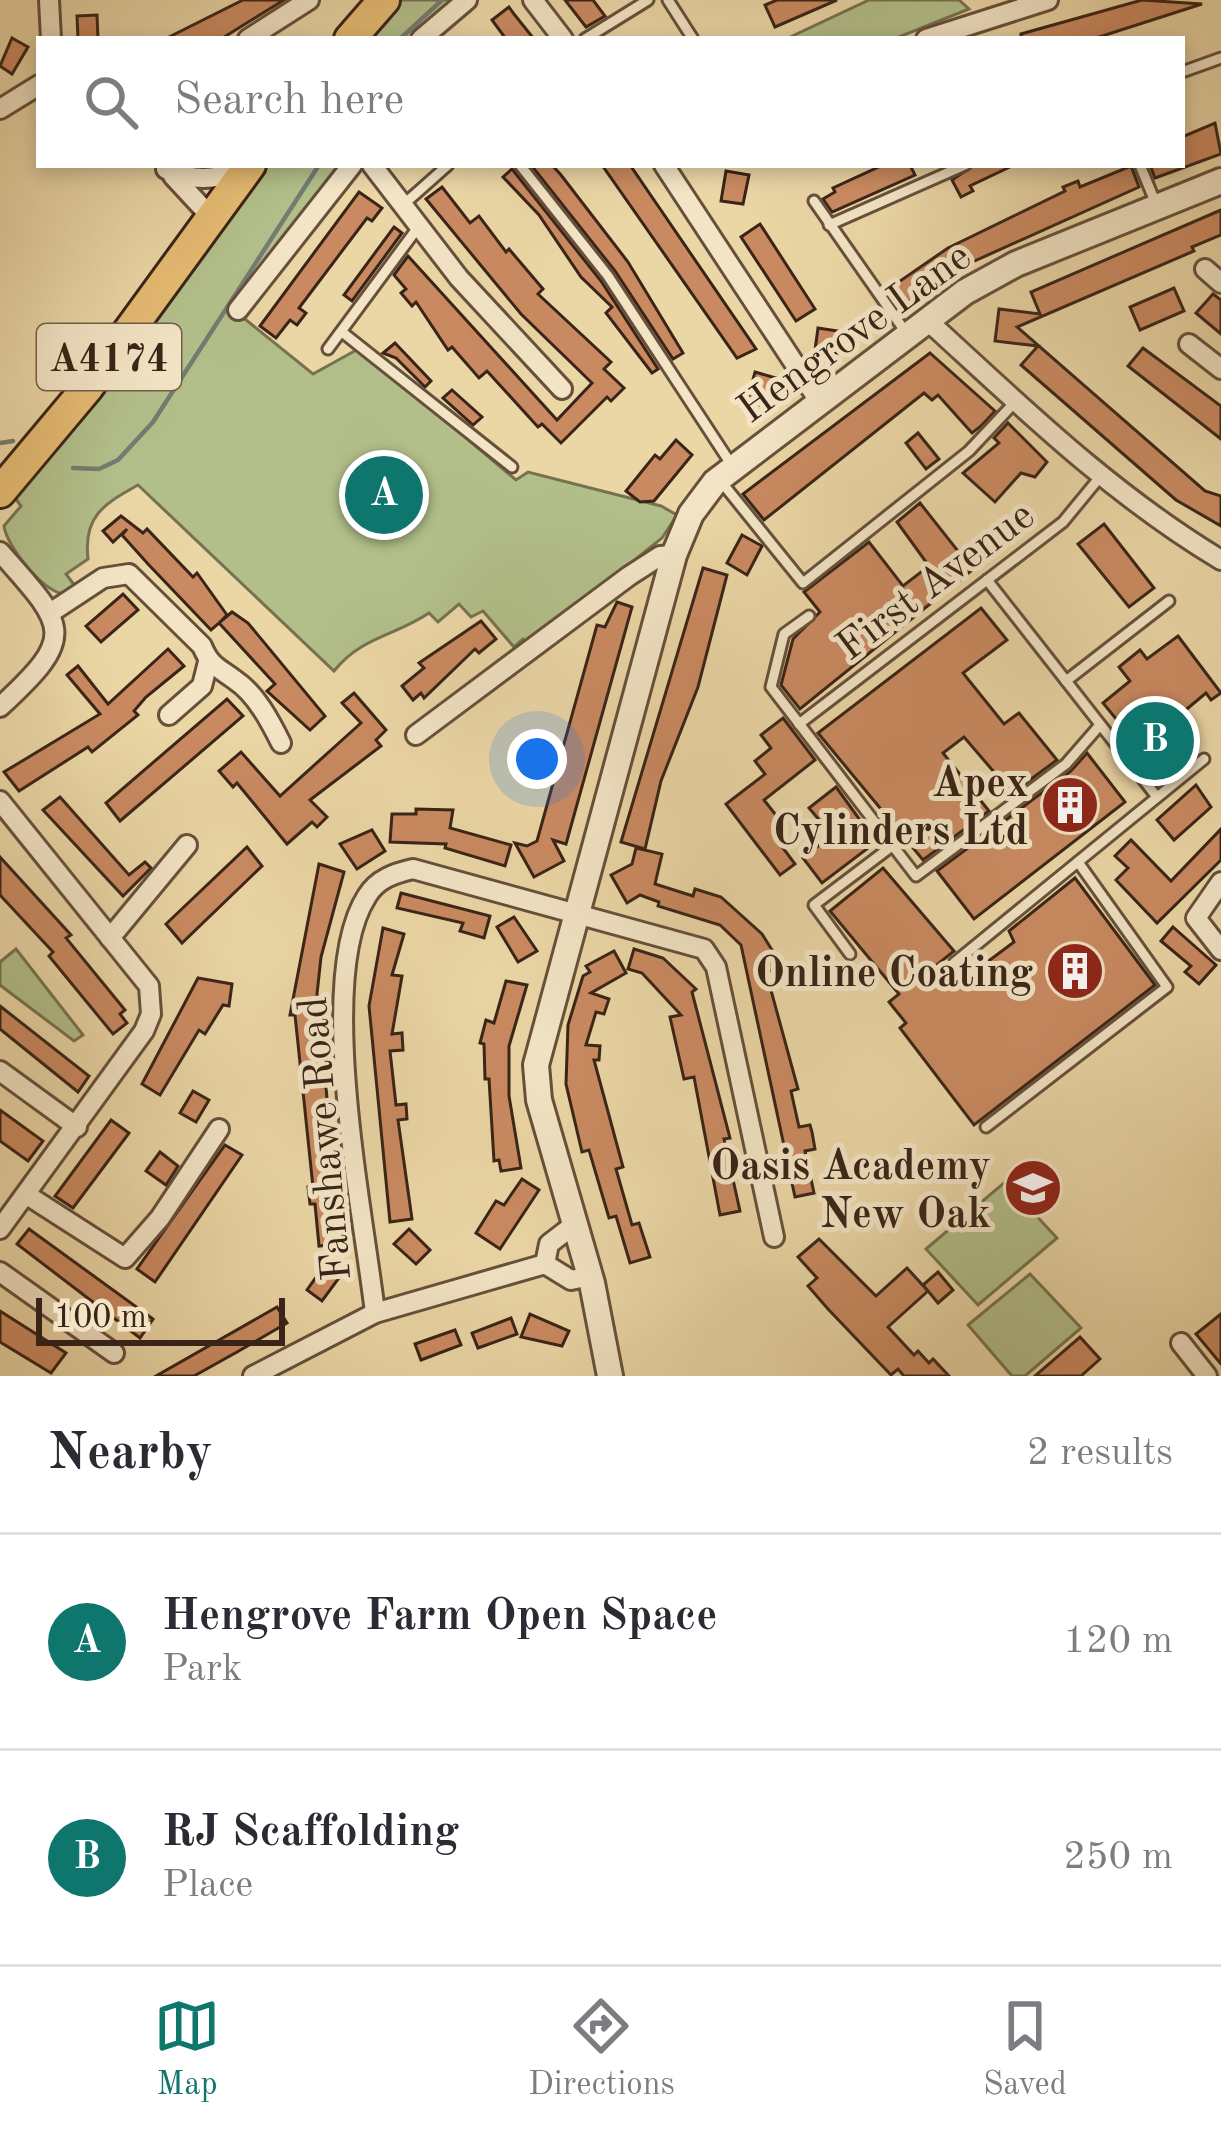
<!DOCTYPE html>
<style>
:root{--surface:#fff;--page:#f7f7f7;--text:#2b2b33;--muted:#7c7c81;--line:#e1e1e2;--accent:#0f766e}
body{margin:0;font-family:"Old Standard TT",serif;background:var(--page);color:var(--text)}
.scale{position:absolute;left:36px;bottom:30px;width:249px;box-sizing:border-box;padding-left:12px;border:6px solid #392417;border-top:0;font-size:33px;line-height:42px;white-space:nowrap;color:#392417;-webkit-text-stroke:9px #f2e4c5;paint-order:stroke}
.you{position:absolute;left:537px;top:759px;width:42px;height:42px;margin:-30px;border:9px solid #fff;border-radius:50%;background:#1a73e8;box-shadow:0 0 0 18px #1a73e833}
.badge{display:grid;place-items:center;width:78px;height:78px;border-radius:50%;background:var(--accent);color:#fff;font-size:39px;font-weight:700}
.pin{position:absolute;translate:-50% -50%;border:6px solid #fff;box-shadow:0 3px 12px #0006}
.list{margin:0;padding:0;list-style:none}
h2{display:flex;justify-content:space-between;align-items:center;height:156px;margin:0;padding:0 48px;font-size:51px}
h2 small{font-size:39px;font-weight:400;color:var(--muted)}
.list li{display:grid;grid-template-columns:78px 1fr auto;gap:36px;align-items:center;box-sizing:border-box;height:216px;padding:0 48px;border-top:3px solid var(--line)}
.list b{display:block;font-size:45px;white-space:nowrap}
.list p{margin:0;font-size:39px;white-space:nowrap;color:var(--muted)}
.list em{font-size:39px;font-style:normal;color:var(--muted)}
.icon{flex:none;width:66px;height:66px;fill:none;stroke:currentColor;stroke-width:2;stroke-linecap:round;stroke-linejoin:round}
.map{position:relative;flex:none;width:1221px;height:1376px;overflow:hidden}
.search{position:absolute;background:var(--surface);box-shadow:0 6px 18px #0003;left:36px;right:36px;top:36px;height:132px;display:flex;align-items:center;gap:30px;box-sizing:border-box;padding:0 42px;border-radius:0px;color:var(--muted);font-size:45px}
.sheet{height:588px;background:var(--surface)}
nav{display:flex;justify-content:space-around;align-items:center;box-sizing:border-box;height:168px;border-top:3px solid var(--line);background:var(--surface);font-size:33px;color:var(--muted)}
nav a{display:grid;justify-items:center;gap:6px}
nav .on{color:var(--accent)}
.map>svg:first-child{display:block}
.green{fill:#b2bf8a;stroke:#767250;stroke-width:3}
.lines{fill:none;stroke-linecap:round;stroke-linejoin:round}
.stream{stroke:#737c72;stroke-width:4.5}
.building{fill:#ca8a61;stroke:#392417;stroke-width:3}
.service-casing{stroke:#66503b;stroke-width:15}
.minor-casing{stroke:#66503b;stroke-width:24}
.tertiary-casing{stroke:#66503b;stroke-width:30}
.trunk-casing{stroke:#392417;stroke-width:36}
.service{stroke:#f2e4c5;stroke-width:9}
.minor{stroke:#f2e4c5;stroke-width:18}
.tertiary{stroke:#f2e4c5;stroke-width:24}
.trunk{stroke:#e6bb73;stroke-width:30}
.labels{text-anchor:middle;stroke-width:10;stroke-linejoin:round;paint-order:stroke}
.shield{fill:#f2e4c5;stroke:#705e4b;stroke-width:3}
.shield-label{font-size:39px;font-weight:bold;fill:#392417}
.street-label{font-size:42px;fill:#392417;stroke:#f2e4c5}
.poi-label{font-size:42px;font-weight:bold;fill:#392417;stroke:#f2e4c5;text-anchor:end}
</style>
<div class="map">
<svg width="1221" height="1376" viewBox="0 0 1221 1376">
<rect width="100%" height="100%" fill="#ebd6a6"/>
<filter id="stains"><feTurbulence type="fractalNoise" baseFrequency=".00167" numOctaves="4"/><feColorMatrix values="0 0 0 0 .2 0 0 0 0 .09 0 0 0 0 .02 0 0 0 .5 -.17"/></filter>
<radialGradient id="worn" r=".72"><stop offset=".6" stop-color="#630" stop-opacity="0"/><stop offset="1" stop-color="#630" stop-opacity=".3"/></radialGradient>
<!-- green -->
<g class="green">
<path d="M401,0H456L411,39H364Z"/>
<path d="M869,0H959L969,9L894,39H786Z"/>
<path d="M267,165H339L230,307L313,374L360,348L516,480L528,472L661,506L677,515L662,538L529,645L523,639L514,647L483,611L471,617L459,604L438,622L429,613C395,636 361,637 334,671L138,485C104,504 83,516 88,559L66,574L75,586L63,594C42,590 7,547 4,526L21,506L15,498L139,345Z"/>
<path d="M16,949L83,1035L74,1041L0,985V962Z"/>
<path d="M1005,1182L1057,1238L978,1305L926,1249Z"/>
<path d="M1030,1274L1081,1328L1025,1376H1012L968,1325Z"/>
</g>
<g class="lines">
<!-- stream -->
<g class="stream">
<path d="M400,39L442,0"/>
<path d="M0,443L13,441"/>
<path d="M73,468L99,469L118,460L153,422L319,165"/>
</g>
</g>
<!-- building -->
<g class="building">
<path d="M243,0H284L221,39H165Z"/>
<path d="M565,0H593L605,16L586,27Z"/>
<path d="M777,0H837L775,27L765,5Z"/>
<path d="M1142,0L1202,4L1093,39H1021V34Z"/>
<path d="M509,7L514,14L534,39H506L492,20Z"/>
<path d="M97,15L98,39H78L77,16Z"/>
<path d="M12,38L28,47L12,74L0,66Z"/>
<path d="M1215,123L1221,154L1155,178L1150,165H1182V137Z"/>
<path d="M531,165H552L561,175L628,262L683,353L673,359L615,271Z"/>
<path d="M602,165H630L756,349L737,358Z"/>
<path d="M883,165H910L915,175L832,212L823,199L835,192L833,188Z"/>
<path d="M974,165H1014L970,186L973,191L961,197L952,180Z"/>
<path d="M1131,166L1139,187L959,268L900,308L887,290L948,248L1065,191L1063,187L1078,181L1080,187Z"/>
<path d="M512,169L601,281L658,369L652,373L606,313L612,307L581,277L539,215L503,177Z"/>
<path d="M726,171L749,175L743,204L721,201Z"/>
<path d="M442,187L470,223L479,216L506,252L509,249L543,289L538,294L611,362L604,369L624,388L611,401L607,397L561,443L542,424L538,427L487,371L479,378L452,347L448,350L416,302L412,306L401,293L406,289L394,275L408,256L557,420L592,383L521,314L426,199Z"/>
<path d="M359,192L382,208L372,221L367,218L299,308L306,313L297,325L290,320L276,338L260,326Z"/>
<path d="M1221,210V235L1192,247L1194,251L1017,327L1205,491L1221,496V526L1176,500L1021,365L1038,346L995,341L999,309L1040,314L1031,292Z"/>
<path d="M760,224L815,309L796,321L741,237Z"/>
<path d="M394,227L402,233L352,301L344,295Z"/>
<path d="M1174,288L1184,311L1140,330L1130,307Z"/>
<path d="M1213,294L1221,300V334L1196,313Z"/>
<path d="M818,328L857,334L855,349L846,347L845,354L815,350Z"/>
<path d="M395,343L431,381L425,387L396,358L383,353Z"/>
<path d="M1143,348L1221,406V439L1128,366Z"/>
<path d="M930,353L995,411L981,426L972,433L938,395L932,400L924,393L764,520L743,494Z"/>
<path d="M755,372L776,378L768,407L747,402Z"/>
<path d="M452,390L482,417L473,425L443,398Z"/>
<path d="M1008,423L1047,462L1035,477L1021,473L995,502L963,473L999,443L994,438Z"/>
<path d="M918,433L939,459L926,469L906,443Z"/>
<path d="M676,440L692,455L654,501L640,502L626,491L655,455L660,459Z"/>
<path d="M920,503L961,555L977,566L800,709L781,685L793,639L820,612L804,592L869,542L903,586L929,566L897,522Z"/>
<path d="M121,516L143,533L147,529L193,577L197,573L227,615L220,622L232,612L248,623L325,716L310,730L267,691L275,684L219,623L211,630L148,564L122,535L127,529L113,542L103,531Z"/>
<path d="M1104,524L1154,588L1129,607L1078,544Z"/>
<path d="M742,535L762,546L747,575L727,563Z"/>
<path d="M703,568L727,575L698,687L661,781L645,849L621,842Z"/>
<path d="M123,594L138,610L101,642L86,626Z"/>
<path d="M617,602L632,607L566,844L553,840L564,861L534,877L515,843L527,846L537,841L597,625L605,627Z"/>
<path d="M981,608L1007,640L963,673L1004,724L1019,713L1057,760L1012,793L964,737L943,753L989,811L923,860L818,733Z"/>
<path d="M481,621L496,639L479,653L475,649L424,698L421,693L413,700L402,686L424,668L419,663Z"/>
<path d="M1178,636L1221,693L1211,700L1206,693L1164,728L1189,757L1164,777L1103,703L1130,681L1119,667L1140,650L1147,659Z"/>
<path d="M168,649L184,666L146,697L134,711L138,715L92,752L88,747L19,791L4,772L100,714L67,675L78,666L108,704Z"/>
<path d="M354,693L386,730L376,740L381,746L310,800L327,817L317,827L312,822L287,844L237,783L233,787L219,771L241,752L280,796L361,723L342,703Z"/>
<path d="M227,699L243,716L120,821L106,803Z"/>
<path d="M783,718L815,760L764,800L779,819L774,824L783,835L777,840L795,864L780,875L726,804L765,774L755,761L771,748L761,735Z"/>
<path d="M1087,753L1125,802L974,919L937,871L1071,771Z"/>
<path d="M1196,785L1211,807L1174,840L1157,820Z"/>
<path d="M836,787L876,842L822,883L803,858L832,835L809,808Z"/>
<path d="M60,797L129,875L145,862L151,868L123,896L43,810Z"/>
<path d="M416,809L453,810L450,828L511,845L505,866L445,848L446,844L390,842L392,814H416Z"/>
<path d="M1221,829V860L1157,923L1116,880L1128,868L1115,856L1131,840L1171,881Z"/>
<path d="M372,830L385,851L357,869L340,844Z"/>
<path d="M247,847L262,866L182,943L166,924Z"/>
<path d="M636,848L662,854L655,884L693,896L695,889L721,897L762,934L772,950L776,969L766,972L798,1089L791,1091L799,1127L810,1125L812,1132L815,1149L805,1151L814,1193L795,1197L741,945L720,925L658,906L659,902L640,895L627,903L611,875L632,864Z"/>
<path d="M0,857L71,935L66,938L125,1010L120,1014L127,1023L113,1034L49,956L53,952L0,895Z"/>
<path d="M319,864L344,872L321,957L317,994L341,1244L319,1246L315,1204H310L308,1187H313L295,1015H290Z"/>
<path d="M883,868L954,951L933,968L951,989L1014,942L1009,931L1075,878L1155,985L974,1125L900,1028L906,1023L889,1002L899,994L830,911Z"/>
<path d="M401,893L490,916L484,938L460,931L463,923L397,908Z"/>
<path d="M514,917L537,951L518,962L497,927Z"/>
<path d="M1173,927L1216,965L1199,984L1185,972L1191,966L1161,941Z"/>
<path d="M383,928L404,934L392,975L402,976L392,1034L402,1033L403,1050L390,1051L396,1105L406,1104L407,1119L398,1120L412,1219L390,1222L369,1006Z"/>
<path d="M634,949L663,958L696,989L692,992L730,1138L724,1139L740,1211L720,1215L694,1077L684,1079L670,1017L681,1015L642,973L628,969Z"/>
<path d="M614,951L626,973L591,993L609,999L604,1014L596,1012L586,1045L600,1046L599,1060H594L623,1167L616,1169L632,1225L639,1223L650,1257L630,1263L616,1216L609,1218L589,1150L582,1152L566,1084L568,1025L583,976L590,972L586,966Z"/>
<path d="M198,978L232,984L229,1006L223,1005L205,1034L199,1030L160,1095L142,1084Z"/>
<path d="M506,981L527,985L509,1046V1096L521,1168L501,1171L499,1160L494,1161L489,1079H485L484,1044L480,1043L486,1020L494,1023Z"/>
<path d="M0,1006L89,1076L78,1092L0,1029Z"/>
<path d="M193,1091L209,1100L196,1122L180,1113Z"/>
<path d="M0,1110L43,1141L28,1161L0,1141Z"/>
<path d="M111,1120L129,1133L73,1208L55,1196Z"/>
<path d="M225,1145L242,1155L155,1282L137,1269Z"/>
<path d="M160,1152L178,1166L166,1185L146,1171Z"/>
<path d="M522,1179L539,1190L500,1249L476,1233L496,1201L504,1205Z"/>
<path d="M29,1229L153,1319L140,1338L17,1244Z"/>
<path d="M409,1229L430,1250L416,1264L394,1244Z"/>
<path d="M819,1239L876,1296L907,1268L928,1291L888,1327L914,1355L918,1351L929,1363L933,1359L949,1376H904L898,1369L891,1375L828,1309L808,1286L817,1278L798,1257Z"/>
<path d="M329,1259L344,1271L322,1301L307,1290Z"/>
<path d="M938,1272L953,1290L938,1303L923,1285Z"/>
<path d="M277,1307L287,1323L237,1352L194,1376H156Z"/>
<path d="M0,1311L66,1353L51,1373L0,1342Z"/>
<path d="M530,1314L569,1331L562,1346L521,1337Z"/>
<path d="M1221,1314V1364L1196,1334Z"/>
<path d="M511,1318L517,1334L478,1348L472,1333Z"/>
<path d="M455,1330L461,1345L421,1360L415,1344Z"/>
<path d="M1080,1337L1100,1359L1081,1376H1035Z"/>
</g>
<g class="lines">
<!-- service casing -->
<g class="service-casing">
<g id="service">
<path d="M668,0L693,39"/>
<path d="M585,39L648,0"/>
<path d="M1182,72L1221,58"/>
<path d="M520,165L608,276L733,467"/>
<path d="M1140,165L1156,204"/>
<path d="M814,201L907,334"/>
<path d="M403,205L448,165"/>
<path d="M829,225L965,165"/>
<path d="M342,332L512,467"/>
<path d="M328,349L419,226"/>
<path d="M719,479L803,583L969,451L1016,401"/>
<path d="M987,580L1157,797"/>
<path d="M809,616L784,634L771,687L916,876L1066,764L1100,725"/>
<path d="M1066,681L1169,601"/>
<path d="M799,724L1063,522L1100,477"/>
<path d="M850,954L814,905L892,846"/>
<path d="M954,963L1204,759"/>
<path d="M986,1127L1167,987L1078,862"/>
</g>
</g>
<!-- minor casing -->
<g class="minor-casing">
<g id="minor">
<path d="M49,0L51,39"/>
<path d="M533,0L563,39"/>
<path d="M248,39L309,0"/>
<path d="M421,39L467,0"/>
<path d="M926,39L1048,0"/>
<path d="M0,109L39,85"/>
<path d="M372,165L459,278L562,389"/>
<path d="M664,165L819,401"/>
<path d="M166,169C192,181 214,181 241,169"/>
<path d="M173,176L211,217"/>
<path d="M1205,269L1221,283"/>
<path d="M238,310L352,165"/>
<path d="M928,321C1022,407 1111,494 1221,560"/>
<path d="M1189,344L1221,369"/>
<path d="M0,552C68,628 77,636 0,707"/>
<path d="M50,613L103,578L129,574L202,646C210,666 219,668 235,680C256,694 270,721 281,743"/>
<path d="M169,715L202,686L208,662"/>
<path d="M416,735L629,576L660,556L674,555"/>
<path d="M0,801L149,986L151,1014L144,1031L0,1229"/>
<path d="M1221,882L1196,918L1221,950"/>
<path d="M110,938L187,845"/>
<path d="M0,1071L77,1127"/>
<path d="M27,1195L125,1258L160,1218L219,1129"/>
<path d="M545,1264L549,1244L575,1224"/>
<path d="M545,1264L571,1280L591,1276"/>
<path d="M0,1272L114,1353"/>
<path d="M375,1313C364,1215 314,977 367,896C377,879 395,873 413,869L704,949L716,967L774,1237"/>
<path d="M1181,1343L1207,1376"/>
<path d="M253,1376L375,1313L545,1264"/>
</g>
</g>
<!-- tertiary casing -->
<g class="tertiary-casing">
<path id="tertiary" d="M610,1376L592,1283L539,1100L536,1065L674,555L691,514L715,482L965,292L1016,264L1221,181"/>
</g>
<!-- trunk casing -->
<g class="trunk-casing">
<g id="trunk">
<path d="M350,39L384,0"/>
<path d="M0,492L88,387L250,165"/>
</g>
</g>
<!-- service -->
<use href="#service" class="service"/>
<!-- minor -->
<use href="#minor" class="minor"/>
<!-- tertiary -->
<use href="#tertiary" class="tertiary"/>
<!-- trunk -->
<use href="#trunk" class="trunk"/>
</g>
<!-- icons -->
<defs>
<g id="building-disc" transform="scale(3)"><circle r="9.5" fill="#8f2418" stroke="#f2e4c5"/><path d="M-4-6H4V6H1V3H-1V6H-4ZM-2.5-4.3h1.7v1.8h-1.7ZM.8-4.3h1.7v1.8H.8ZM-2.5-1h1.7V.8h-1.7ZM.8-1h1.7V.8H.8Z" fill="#fff"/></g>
<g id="school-disc" transform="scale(3)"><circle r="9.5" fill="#8f2418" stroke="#f2e4c5"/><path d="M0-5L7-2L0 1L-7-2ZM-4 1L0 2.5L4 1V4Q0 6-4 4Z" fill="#fff"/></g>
</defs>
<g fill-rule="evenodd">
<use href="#building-disc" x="1070" y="805"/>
<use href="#building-disc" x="1075" y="971"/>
<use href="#school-disc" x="1033" y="1188"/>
</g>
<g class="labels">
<!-- shield labels -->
<rect class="shield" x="37" y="324" width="144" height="66" rx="9"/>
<g class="shield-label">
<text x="109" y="371">A4174</text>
</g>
<!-- street labels -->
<g class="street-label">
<text transform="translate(853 331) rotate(-36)" y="15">Hengrove Lane</text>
<text transform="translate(934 579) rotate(-37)" y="15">First Avenue</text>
<text transform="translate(323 1139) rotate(-95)" y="15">Fanshawe Road</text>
</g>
<!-- poi labels -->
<g class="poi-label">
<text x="1028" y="796">Apex<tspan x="1028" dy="48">Cylinders Ltd</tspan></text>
<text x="1033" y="986">Online Coating</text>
<text x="991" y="1179">Oasis Academy<tspan x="991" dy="48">New Oak</tspan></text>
</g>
</g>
<rect width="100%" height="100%" filter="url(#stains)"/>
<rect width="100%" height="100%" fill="url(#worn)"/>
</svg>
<div class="scale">100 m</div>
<div class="you"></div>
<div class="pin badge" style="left:384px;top:495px">A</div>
<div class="pin badge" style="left:1155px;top:741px">B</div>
<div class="search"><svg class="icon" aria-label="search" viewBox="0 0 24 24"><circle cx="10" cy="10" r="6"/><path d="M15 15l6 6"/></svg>Search here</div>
</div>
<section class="sheet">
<h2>Nearby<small>2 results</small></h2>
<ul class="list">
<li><span class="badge">A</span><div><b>Hengrove Farm Open Space</b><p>Park</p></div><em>120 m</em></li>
<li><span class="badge">B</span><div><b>RJ Scaffolding</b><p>Place</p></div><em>250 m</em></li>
</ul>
</section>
<nav>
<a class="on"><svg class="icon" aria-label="map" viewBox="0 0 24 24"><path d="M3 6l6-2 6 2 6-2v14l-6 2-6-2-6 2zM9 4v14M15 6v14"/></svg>Map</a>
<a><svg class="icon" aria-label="directions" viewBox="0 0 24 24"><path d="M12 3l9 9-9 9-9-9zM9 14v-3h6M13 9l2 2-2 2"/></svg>Directions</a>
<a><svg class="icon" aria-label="saved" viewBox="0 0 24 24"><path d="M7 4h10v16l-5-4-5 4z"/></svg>Saved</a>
</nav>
